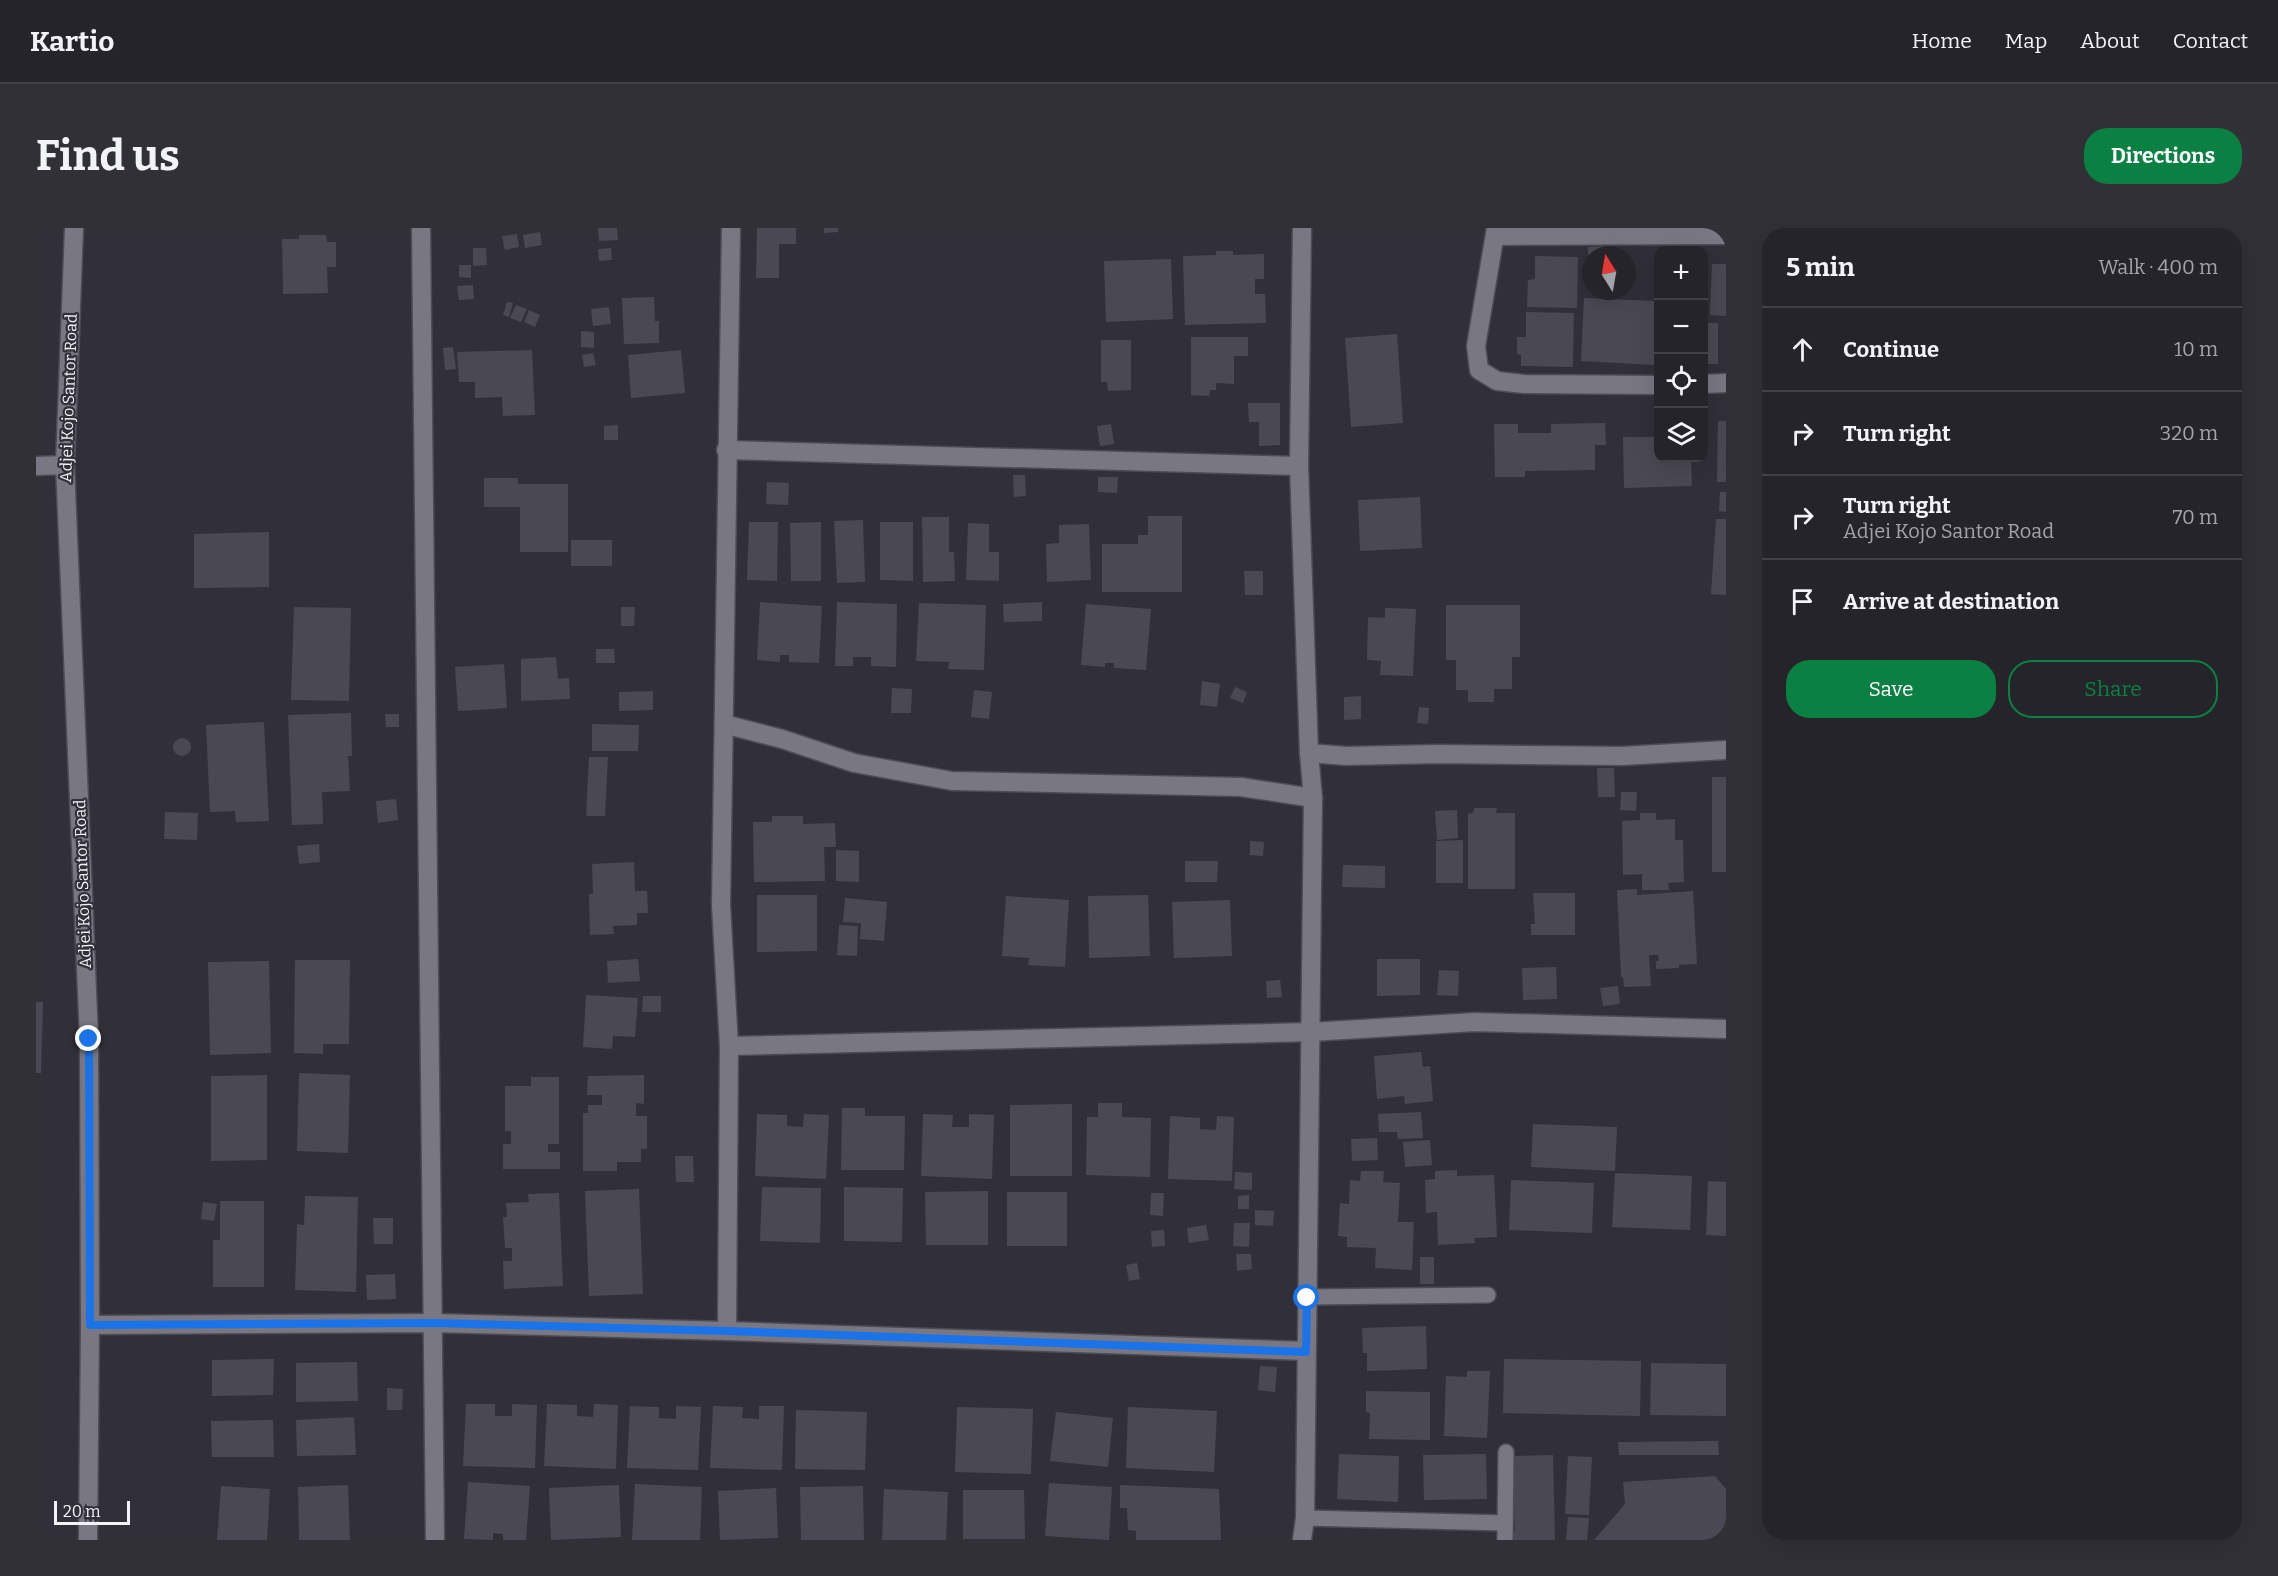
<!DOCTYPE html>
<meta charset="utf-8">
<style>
:root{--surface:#25242b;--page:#313037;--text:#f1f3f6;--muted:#a3a4a9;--line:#424147;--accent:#0b8043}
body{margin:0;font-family:Bitter,serif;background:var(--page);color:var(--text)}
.controls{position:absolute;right:18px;top:18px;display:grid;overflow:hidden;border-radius:12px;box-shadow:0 6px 24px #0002}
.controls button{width:54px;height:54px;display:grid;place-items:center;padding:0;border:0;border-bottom:2px solid var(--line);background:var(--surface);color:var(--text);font:30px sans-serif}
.compass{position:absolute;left:1546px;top:18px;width:54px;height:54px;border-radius:50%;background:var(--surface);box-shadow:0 6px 24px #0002;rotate:349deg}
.scale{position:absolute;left:18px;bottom:15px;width:76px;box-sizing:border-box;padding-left:6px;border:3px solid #f2f2f8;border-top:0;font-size:16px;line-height:21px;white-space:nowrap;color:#f2f2f8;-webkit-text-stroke:4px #313039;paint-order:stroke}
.stop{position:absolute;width:18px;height:18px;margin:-14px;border:4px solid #1a73e8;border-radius:50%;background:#fff}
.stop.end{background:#1a73e8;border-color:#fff;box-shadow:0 2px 6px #0008}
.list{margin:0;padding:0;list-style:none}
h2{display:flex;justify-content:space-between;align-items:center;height:78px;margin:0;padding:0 24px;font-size:26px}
h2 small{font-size:20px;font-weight:400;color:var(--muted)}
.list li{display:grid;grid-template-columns:39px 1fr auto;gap:18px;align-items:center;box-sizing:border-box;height:84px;padding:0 24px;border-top:2px solid var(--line)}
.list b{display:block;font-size:22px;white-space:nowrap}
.list p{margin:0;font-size:20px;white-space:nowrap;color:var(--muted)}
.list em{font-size:20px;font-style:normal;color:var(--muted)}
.actions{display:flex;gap:12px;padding:18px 24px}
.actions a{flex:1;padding:14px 0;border:2px solid var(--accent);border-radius:24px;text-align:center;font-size:21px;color:var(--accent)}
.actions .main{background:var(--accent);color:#fff}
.icon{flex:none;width:33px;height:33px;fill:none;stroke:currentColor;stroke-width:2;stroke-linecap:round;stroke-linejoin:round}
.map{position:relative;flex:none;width:1690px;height:1312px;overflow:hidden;border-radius:24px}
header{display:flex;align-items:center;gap:36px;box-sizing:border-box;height:84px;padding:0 30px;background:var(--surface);border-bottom:2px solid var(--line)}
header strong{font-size:28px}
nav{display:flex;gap:33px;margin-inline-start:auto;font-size:21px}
.intro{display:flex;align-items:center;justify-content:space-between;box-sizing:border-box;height:144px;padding:0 36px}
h1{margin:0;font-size:42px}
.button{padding:15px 27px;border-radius:24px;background:var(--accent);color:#fff;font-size:21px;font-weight:700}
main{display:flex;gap:36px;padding:0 36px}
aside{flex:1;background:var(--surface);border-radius:24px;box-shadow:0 6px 24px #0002}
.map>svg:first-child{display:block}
.building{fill:#4a4953}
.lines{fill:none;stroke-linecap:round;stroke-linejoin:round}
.lane-casing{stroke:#4d4c54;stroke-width:18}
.street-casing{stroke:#4d4c54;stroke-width:21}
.lane{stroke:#797782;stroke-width:15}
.street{stroke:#797782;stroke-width:18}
.route{stroke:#1a73e8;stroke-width:8}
.labels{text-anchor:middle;stroke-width:4.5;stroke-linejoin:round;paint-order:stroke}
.street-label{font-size:16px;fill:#f2f2f8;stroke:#313039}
</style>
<header>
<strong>Kartio</strong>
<nav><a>Home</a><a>Map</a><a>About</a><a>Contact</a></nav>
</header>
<div class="intro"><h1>Find us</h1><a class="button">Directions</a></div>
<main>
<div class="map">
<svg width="1690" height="1312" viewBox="0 0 1690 1312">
<rect width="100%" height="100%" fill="#313039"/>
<!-- building -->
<g class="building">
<path d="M562,0H581L582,12L563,13Z"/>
<path d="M721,0H760V16H743V50H720Z"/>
<path d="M788,0H802V4L788,5Z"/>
<path d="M504,4L506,17L489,20L487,7Z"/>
<path d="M481,6L483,19L469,22L466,8Z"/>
<path d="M263,7H290L291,14H300V39H291L292,65L247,66L246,11H263Z"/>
<path d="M1572,18V27H1555V42H1553L1552,19Z"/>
<path d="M437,20H450L451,37L437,38Z"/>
<path d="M575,20L576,32L563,33L562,21Z"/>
<path d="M1180,23H1197V27L1228,26V51H1219V66H1229L1230,95L1149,97L1147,28L1180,27Z"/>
<path d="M1499,28L1542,29L1541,80L1491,79L1492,52L1499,51Z"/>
<path d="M1135,31L1137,91L1070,94L1068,33Z"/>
<path d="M1676,36H1690V88L1674,87Z"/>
<path d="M423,37H435V50L423,49Z"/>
<path d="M1668,38H1672L1669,84H1668Z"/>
<path d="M437,57L438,71L423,72L421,58Z"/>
<path d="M618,69L619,93H623V115L588,116L586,70Z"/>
<path d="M1548,70L1621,73L1618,137L1545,133Z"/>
<path d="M471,74L477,75L473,89L467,87Z"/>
<path d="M480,77L491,81L485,94L474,90Z"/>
<path d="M573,79L575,96L557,98L555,81Z"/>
<path d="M493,82L504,87L499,99L488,94Z"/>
<path d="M1490,84L1538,85L1537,139L1485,138V127L1481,126V109H1490Z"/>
<rect x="1668" y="95" width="14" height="41"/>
<path d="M545,103L558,104V120L545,119Z"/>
<path d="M1361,106L1367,195L1315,199L1309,110Z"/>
<path d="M1155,109H1212V128H1198V156L1180,155V162H1174L1173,168L1155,167Z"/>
<path d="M1065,112H1095V162L1072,163L1071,154H1065Z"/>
<path d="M417,119L420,141L409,142L407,120Z"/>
<path d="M496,122L499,187L467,188L466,169L439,170V154H423L421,124Z"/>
<path d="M645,122L649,165L595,170L592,127Z"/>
<path d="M557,125L560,137L548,139L546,127Z"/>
<path d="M1212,175H1244V217L1223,218V194H1213Z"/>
<path d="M1682,193H1690V254H1681Z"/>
<path d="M1569,195L1570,217H1559V242L1489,243V249H1459L1458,196H1482V205H1515V196Z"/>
<path d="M1075,196L1078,216L1064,218L1061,198Z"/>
<path d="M582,197V212H568V198Z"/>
<path d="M1587,209H1622V230H1655L1656,258L1588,260Z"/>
<path d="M977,247H989L990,268L978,269Z"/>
<path d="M1062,249H1082L1081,265L1062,264Z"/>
<path d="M448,250H482V256H532V324H484V279H448Z"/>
<path d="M731,254L753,255L752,277L730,276Z"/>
<path d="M1684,264H1690V284L1683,283Z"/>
<path d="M1384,269L1386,320L1324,323L1322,272Z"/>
<path d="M1112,288H1146V364H1066V316H1102V307H1112Z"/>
<path d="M886,289H913V324H918L919,353L887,354Z"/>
<path d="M1680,291H1690V367L1675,366Z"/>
<path d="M827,292L829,354L801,355L798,293Z"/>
<path d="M713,294H742L741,353L711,352Z"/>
<path d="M785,294V353H755L754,295Z"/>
<path d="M844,294H877V353L844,352Z"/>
<path d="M932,295L953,296V324H963V353L930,352Z"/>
<path d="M1053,296L1055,352L1011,354L1010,316L1023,315V297Z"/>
<path d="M233,304V359L158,360V306Z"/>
<rect x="535" y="312" width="41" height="26"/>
<path d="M1208,343H1227V367H1209Z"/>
<path d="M724,374L786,378L783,435L753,434V427H744V434L721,432Z"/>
<path d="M801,374L861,376L860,439L835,438V429H817V438H799Z"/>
<path d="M1006,374V393L968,394L967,376Z"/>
<path d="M883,375L950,377L948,442L912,441L913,434L880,433Z"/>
<path d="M1050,376L1115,381L1110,442L1078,440V435H1069V439L1045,437Z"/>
<path d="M1410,377H1484V429H1476V461H1458V474H1432V462H1420V432H1410Z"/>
<path d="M258,379L315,380L313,473L255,472Z"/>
<path d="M585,379H599L598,398H585Z"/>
<path d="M1349,380L1380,381L1377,448L1344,447L1345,433L1331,432L1332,389L1349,390Z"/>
<path d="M560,421H578L579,435H560Z"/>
<path d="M520,429L522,451L533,450L534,471L485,473V431Z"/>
<path d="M468,436L471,480L422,483L419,439Z"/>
<path d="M1166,453L1184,456L1181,479L1164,477Z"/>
<path d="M1199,459L1211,464L1207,475L1194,470Z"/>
<path d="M856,460L876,461L875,485H855Z"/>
<path d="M938,462L956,464L953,491L935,489Z"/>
<path d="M617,463V482L583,483V464Z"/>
<path d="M1325,468V491L1308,492V469Z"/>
<path d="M1383,479L1393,480L1392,496L1381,495Z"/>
<path d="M315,485L316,528H312L314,563L286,564L287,596L256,597L252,487Z"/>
<path d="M349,486H363V499H350Z"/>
<path d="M228,494L233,593L200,594L199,583L174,584L170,497Z"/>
<path d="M556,496L603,497L602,523H556Z"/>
<circle cx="146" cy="519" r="9"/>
<path d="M553,529H572L569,588H550Z"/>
<path d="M1561,540H1578L1579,569H1562Z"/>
<rect x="1676" y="549" width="14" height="95"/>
<path d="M1585,564H1601L1600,583L1584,582Z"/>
<path d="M360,571L362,592L342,595L340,573Z"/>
<path d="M1438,580H1461L1460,585H1479V661H1432V586L1437,585Z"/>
<path d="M1421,582L1422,610L1401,612L1399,583Z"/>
<path d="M129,584L162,585L161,612L128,611Z"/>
<path d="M1604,585H1620V592L1639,591V612H1647L1648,654L1632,655L1633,662H1606V646L1587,647L1586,593L1604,592Z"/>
<path d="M736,588H767V596L799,595L800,619H788L789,653L718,654L717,594H736Z"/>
<path d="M1427,612V655H1400V613Z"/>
<path d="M1214,613L1228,614L1227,628L1214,627Z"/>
<path d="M283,616L284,634L263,636L261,618Z"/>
<path d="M800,622L823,623V654L800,653Z"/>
<path d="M1149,633H1182L1181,654H1149Z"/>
<path d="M598,634L599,663H611L612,685H601V697L577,698L578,706L554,707L553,666H557L556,636Z"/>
<path d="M1307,637L1349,638V660L1306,659Z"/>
<path d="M1601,661V667L1657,663L1661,736L1643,737V740L1620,741V733H1623L1622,727H1613L1615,758L1588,759L1587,749H1585L1581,662Z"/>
<path d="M1497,665H1539V707H1495V696H1499Z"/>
<path d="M721,667H781V723L721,724Z"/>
<path d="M1112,667L1114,728L1053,730L1052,668Z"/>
<path d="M970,668L1033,672L1029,739L992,737L993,730L966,728Z"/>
<path d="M809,670L851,674L848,713L824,711L825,695L807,694Z"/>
<path d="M1194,672L1196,728L1138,730L1136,674Z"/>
<path d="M803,697L822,698L821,728L801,727Z"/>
<path d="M602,731L604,753L572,755L571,733Z"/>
<path d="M1341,731H1384V767L1341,768Z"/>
<path d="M259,732H314L313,816H287V826L258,825Z"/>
<path d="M233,733L235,825L174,827L172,734Z"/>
<path d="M1520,739L1521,771L1487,772L1486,740Z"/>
<path d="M1403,742L1423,743L1422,768L1401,767Z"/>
<path d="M1244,752L1246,769L1231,770L1230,753Z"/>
<path d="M1582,758L1584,776L1567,778L1564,760Z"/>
<path d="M550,767L602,770L599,809L577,808L576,821L547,819Z"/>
<path d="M607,768H625V784H606Z"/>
<path d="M0,774H7L5,845H0Z"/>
<path d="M1385,824L1387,839L1394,838L1397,873L1369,876L1368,868L1341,871L1338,828Z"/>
<path d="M263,845L314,847L312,925L261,923Z"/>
<path d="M231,847V932L175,933V848Z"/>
<path d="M608,847V876L600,875V888H611V921H605V934H581V943H547V885H552V877H566V867H551L552,848Z"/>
<path d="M495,849H523V916H512V924H524V941H467V916H475V903H469V858H495Z"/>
<path d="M1062,875H1086V889L1115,890L1114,949L1050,947L1051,889H1062Z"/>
<path d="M1036,876V948H974V877Z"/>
<path d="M806,880H829V888H869L868,942H805Z"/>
<path d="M1385,884L1387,910L1362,911L1361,904H1343L1342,886Z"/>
<path d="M721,886L751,887V898L767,899L768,886L793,887L790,951L719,948Z"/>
<path d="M887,886L917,887L916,899H933V886L958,887L956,951L885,948Z"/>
<path d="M1134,888L1164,890V901L1180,902L1181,888L1198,889L1196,953L1132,951Z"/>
<path d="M1497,896L1581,899L1579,943L1495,939Z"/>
<path d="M1341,910L1342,932L1316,933L1315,911Z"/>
<path d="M1394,912L1396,937L1369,939L1367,914Z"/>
<path d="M639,928H657L658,954H640Z"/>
<path d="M1421,942V948L1458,947L1461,1009L1438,1010L1439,1015L1402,1017L1401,984L1390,985L1389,952L1399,951V943Z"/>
<path d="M1325,943H1348L1347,954L1364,955L1362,994H1378L1376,1042L1339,1040L1340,1020L1311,1019V1009L1302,1008L1304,975L1313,976L1314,952L1324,953Z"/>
<path d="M1199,944L1216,945V962L1198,961Z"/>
<path d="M1579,945L1656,948L1654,1002L1576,999Z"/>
<path d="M1475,952L1558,955L1556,1005L1473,1002Z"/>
<path d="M1672,953L1690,954V1008L1670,1007Z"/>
<path d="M726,959L785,960L784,1015L724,1013Z"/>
<path d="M808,959L867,960L866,1014L808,1013Z"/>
<path d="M603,961L607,1066L553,1068L549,963Z"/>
<path d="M952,963V1017H890L889,964Z"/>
<rect x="971" y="964" width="60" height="54"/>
<path d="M523,965L527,1058L468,1061L467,1033H476V1020H469L467,989H471L470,975L493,974L492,966Z"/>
<path d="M1115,965H1128L1127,988L1114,987Z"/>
<path d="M1213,967V981H1202V968Z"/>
<path d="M269,968L322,969L320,1064L259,1062L261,996L268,997Z"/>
<path d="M184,973H228V1059H177V1012H184Z"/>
<path d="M167,974L181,976L178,993L165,991Z"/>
<path d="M1219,982L1238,983L1237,998L1219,997Z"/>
<path d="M337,990H357V1016H338Z"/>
<path d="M1198,995H1214L1213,1019L1197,1018Z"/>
<path d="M1170,997L1173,1012L1153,1015L1151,1000Z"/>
<path d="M1128,1002L1129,1018L1116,1019L1115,1003Z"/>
<path d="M1200,1026H1215L1216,1041L1201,1043Z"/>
<rect x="1384" y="1029" width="14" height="27"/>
<path d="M1101,1035L1104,1051L1093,1053L1090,1037Z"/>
<path d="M359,1046L360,1071L331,1072L330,1047Z"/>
<path d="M1390,1098L1391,1141L1331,1143V1125H1327L1326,1100Z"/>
<path d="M238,1131L237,1167L176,1168V1132Z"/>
<path d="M1468,1131L1605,1133L1604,1188L1467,1185Z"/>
<path d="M321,1134L322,1173L260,1174V1135Z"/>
<path d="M1615,1135L1690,1136V1188L1614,1187Z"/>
<path d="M1224,1138L1241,1139L1239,1164L1222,1162Z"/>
<path d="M1431,1143H1454L1451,1210L1408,1208L1410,1148L1431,1149Z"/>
<path d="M351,1160L367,1161L366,1182H351Z"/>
<path d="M1330,1163L1394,1164V1212L1333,1211L1334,1185L1330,1184Z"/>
<path d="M430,1176H459V1188H476V1176L501,1177L499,1240L427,1238Z"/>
<path d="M511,1176L541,1177V1188L557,1189L558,1176L582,1177L580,1241L508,1238Z"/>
<path d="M594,1178L623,1179V1190L640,1191V1178L665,1179L662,1242L591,1240Z"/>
<path d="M677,1178L707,1179L706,1190L723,1191V1178H748L746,1242L674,1240Z"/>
<path d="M921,1179L997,1181L995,1246L919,1244Z"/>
<path d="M1092,1179L1181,1183L1178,1244L1090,1240Z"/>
<path d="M760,1182L831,1184L829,1242L759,1241Z"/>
<path d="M1020,1184L1077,1190L1072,1239L1014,1233Z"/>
<path d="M318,1189L320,1227L261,1228L260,1192Z"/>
<path d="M237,1192L238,1229H176L175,1193Z"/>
<path d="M1682,1213L1683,1227H1583L1582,1214Z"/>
<path d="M1303,1226L1363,1228L1362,1274L1301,1271Z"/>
<path d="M1450,1226L1451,1271L1388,1272L1387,1227Z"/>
<path d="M1517,1227L1519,1312H1475V1303H1479L1478,1277H1474V1255H1478L1477,1228Z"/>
<path d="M1532,1228L1556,1229L1553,1287L1529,1286Z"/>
<path d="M1679,1248L1690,1261V1312H1558L1589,1276L1587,1254Z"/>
<path d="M432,1254L494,1258L490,1312H467V1306L457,1305V1312L428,1311Z"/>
<path d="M1013,1255L1076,1259L1073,1312L1009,1308Z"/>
<path d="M599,1256L666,1259L664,1312H596Z"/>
<path d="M312,1257L314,1312H263L262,1259Z"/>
<path d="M583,1257L585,1309L515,1312L513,1260Z"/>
<path d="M1084,1257L1183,1261L1185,1312H1100V1303L1092,1302L1091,1280H1084Z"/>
<path d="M185,1258L234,1261L231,1312H181Z"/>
<path d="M827,1258L828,1312H765L764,1259Z"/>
<path d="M740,1260L742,1310L684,1312L682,1263Z"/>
<path d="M848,1261L912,1264L910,1312H846Z"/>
<path d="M927,1262H988L989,1311H927Z"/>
<path d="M1532,1289L1553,1290L1551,1312H1530Z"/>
<path d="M0,1303H4L5,1312H0Z"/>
</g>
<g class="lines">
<!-- lane casing -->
<g class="lane-casing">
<g id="lane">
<path d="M1271,1069L1452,1067"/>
<path d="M1269,1290L1469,1295"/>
<path d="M1469,1312L1470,1224"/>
</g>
</g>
<!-- street casing -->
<g class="street-casing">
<g id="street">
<path d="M38,0L29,237L53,811L54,1097L52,1312"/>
<path d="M385,0L399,1312"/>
<path d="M1266,0L1263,238L1273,525L1277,570L1269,1290L1266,1312"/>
<path d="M1460,0L1440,118L1443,142L1461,153L1488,156L1622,157"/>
<path d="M1459,8L1690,7"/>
<path d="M1668,156L1690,155"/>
<path d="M690,222L1263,238"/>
<path d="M0,238L29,237"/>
<path d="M688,496L746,511L818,535L916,553L1205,559L1277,570"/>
<path d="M1273,525L1310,528L1402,526L1586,528L1690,522"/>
<path d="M693,818L1275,804L1439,794L1690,801"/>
<path d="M54,1097L397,1095L691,1103L1270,1123"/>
<path d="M691,1103L693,818L685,677L695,0"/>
</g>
</g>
<!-- lane -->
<use href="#lane" class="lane"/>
<!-- street -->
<use href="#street" class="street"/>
</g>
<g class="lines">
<!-- route -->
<path class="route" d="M53,811L54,1097L397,1095L691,1103L1270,1124L1271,1070"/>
</g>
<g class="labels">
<!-- street labels -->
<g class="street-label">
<text transform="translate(32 170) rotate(-88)" y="6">Adjei Kojo Santor Road</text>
<text transform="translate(46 656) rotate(-92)" y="6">Adjei Kojo Santor Road</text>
</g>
</g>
</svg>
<div class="controls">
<button>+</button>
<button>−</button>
<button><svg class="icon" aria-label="locate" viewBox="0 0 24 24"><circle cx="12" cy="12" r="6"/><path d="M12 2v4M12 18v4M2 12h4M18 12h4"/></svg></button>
<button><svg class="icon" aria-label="layers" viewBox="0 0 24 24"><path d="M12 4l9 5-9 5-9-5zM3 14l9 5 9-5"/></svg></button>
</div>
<svg class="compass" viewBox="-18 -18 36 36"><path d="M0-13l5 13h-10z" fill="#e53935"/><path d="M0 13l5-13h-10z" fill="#a3a4a9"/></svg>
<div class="scale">20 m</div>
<div class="stop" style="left:1271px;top:1070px"></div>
<div class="stop end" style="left:53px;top:811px"></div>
</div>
<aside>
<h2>5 min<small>Walk · 400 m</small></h2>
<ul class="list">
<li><svg class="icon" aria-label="ahead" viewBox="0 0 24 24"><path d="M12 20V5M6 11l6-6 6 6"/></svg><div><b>Continue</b></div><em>10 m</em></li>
<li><svg class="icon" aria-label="right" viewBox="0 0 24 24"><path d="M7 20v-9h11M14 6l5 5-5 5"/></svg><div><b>Turn right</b></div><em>320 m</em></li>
<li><svg class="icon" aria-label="right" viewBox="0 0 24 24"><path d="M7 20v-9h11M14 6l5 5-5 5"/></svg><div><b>Turn right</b><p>Adjei Kojo Santor Road</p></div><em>70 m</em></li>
<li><svg class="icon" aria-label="arrive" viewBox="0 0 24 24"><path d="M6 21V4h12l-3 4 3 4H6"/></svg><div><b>Arrive at destination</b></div></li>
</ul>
<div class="actions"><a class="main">Save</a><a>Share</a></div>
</aside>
</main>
